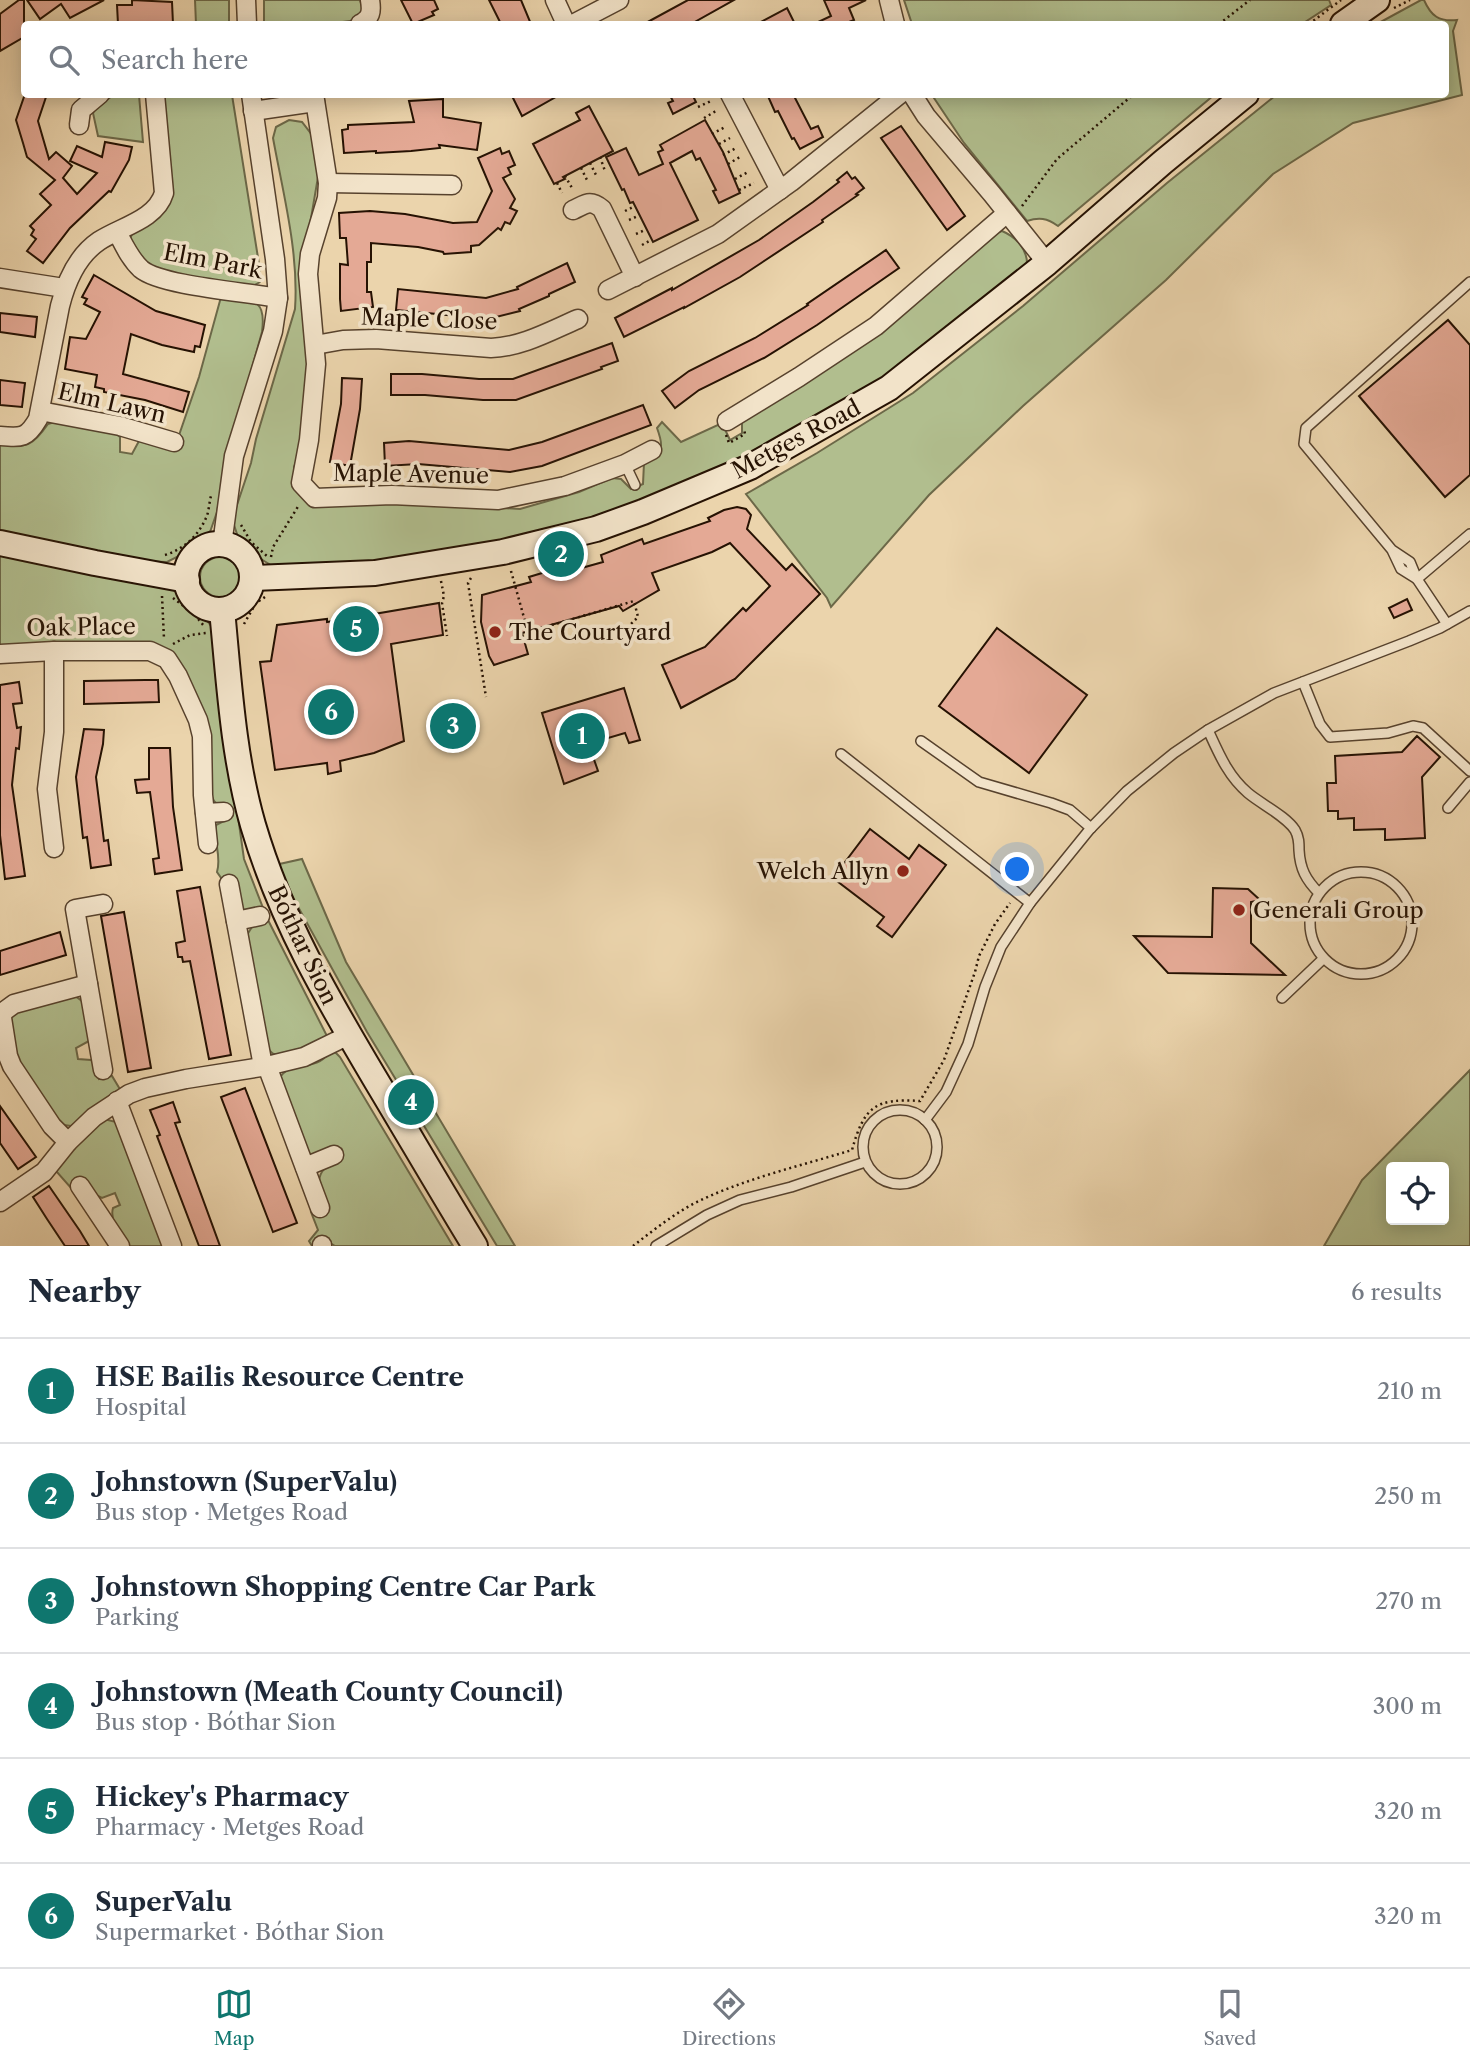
<!DOCTYPE html>
<meta charset="utf-8">
<style>
:root{--surface:#fff;--page:#f6f6f7;--text:#1f2937;--muted:#747a83;--line:#e0e1e3;--accent:#0f766e}
body{margin:0;font-family:"Libre Caslon Text",serif;background:var(--page);color:var(--text)}
.controls{position:absolute;right:21px;bottom:21px;display:grid;overflow:hidden;border-radius:7px;box-shadow:0 4px 18px #0003}
.controls button{width:63px;height:63px;display:grid;place-items:center;padding:0;border:0;border-bottom:2px solid var(--line);background:var(--surface);color:var(--text);font:35px sans-serif}
.you{position:absolute;left:1018px;top:870px;width:24px;height:24px;margin:-18px;border:5px solid #fff;border-radius:50%;background:#1a73e8;box-shadow:0 0 0 10px #1a73e833}
.badge{display:grid;place-items:center;width:46px;height:46px;border-radius:50%;background:var(--accent);color:#fff;font-size:23px;font-weight:700}
.pin{position:absolute;translate:-50% -50%;border:4px solid #fff;box-shadow:0 2px 7px #0006}
.list{margin:0;padding:0;list-style:none}
h2{display:flex;justify-content:space-between;align-items:center;height:91px;margin:0;padding:0 28px;font-size:30px}
h2 small{font-size:23px;font-weight:400;color:var(--muted)}
.list li{display:grid;grid-template-columns:46px 1fr auto;gap:21px;align-items:center;box-sizing:border-box;height:105px;padding:0 28px;border-top:2px solid var(--line)}
.list b{display:block;font-size:26px;white-space:nowrap}
.list p{margin:0;font-size:23px;white-space:nowrap;color:var(--muted)}
.list em{font-size:23px;font-style:normal;color:var(--muted)}
.icon{flex:none;width:38px;height:38px;fill:none;stroke:currentColor;stroke-width:2;stroke-linecap:round;stroke-linejoin:round}
.map{position:relative;flex:none;width:1470px;height:1246px;overflow:hidden}
.search{position:absolute;background:var(--surface);box-shadow:0 4px 18px #0003;left:21px;right:21px;top:21px;height:77px;display:flex;align-items:center;gap:18px;box-sizing:border-box;padding:0 24px;border-radius:7px;color:var(--muted);font-size:26px}
.sheet{height:721px;background:var(--surface)}
nav{display:flex;justify-content:space-around;align-items:center;box-sizing:border-box;height:98px;border-top:2px solid var(--line);background:var(--surface);font-size:19px;color:var(--muted)}
nav a{display:grid;justify-items:center;gap:4px}
nav .on{color:var(--accent)}
.map>svg:first-child{display:block}
.green{fill:#b1be8e;stroke:#6c6848;stroke-width:2;fill-rule:evenodd}
.building{fill:#e4a995;stroke:#261203;stroke-width:2}
.lines{fill:none;stroke-linecap:round;stroke-linejoin:round}
.lane-casing{stroke:#57422d;stroke-width:12}
.street-casing{stroke:#57422d;stroke-width:21}
.secondary-casing{stroke:#261203;stroke-width:28}
.path{stroke:#261203;stroke-width:2.5;stroke-dasharray:2 3.5;stroke-linecap:butt}
.lane{stroke:#f2e3c9;stroke-width:9}
.street{stroke:#f2e3c9;stroke-width:18}
.secondary{stroke:#f2e3c9;stroke-width:24}
.poi-dot{fill:#8f2418;stroke:#f2e3c9;stroke-width:2.5}
.labels{text-anchor:middle;stroke-width:7;stroke-linejoin:round;paint-order:stroke}
.street-label{font-size:23px;fill:#261203;stroke:#f2e3c9}
.poi-label{font-size:23px;fill:#261203;stroke:#f2e3c9;text-anchor:start}
</style>
<div class="map">
<svg width="1470" height="1246" viewBox="0 0 1470 1246">
<rect width="100%" height="100%" fill="#ebd4ac"/>
<filter id="stains"><feTurbulence type="fractalNoise" baseFrequency=".00286" numOctaves="4"/><feColorMatrix values="0 0 0 0 .2 0 0 0 0 .09 0 0 0 0 .02 0 0 0 .5 -.17"/></filter>
<radialGradient id="worn" r=".72"><stop offset=".6" stop-color="#630" stop-opacity="0"/><stop offset="1" stop-color="#630" stop-opacity=".3"/></radialGradient>
<!-- green -->
<g class="green">
<path d="M195,0H229V24H196Z"/>
<path d="M264,0H360L363,10L358,19C328,27 295,24 264,24Z"/>
<path d="M904,0H1329L1331,5L1302,24H912Z"/>
<path d="M1421,0H1424C1431,16 1439,22 1457,20L1453,31L1462,95L1353,123L1273,174L1166,280L1023,406L929,495L831,607L827,598L746,494L817,453L913,393L1023,306L1167,183L1276,95L1446,94V24H1377Z"/>
<path d="M114,95H139L143,142L98,136L93,113L97,106Z"/>
<path d="M163,95H232L259,264L260,282L253,286L169,274L147,265L130,239L134,229L157,215Z"/>
<path d="M932,95H1214L1058,226C1047,218 1039,217 1027,221L964,143Z"/>
<path d="M289,120L302,122L312,135L318,177L309,230V376L301,449L294,467L298,491L468,506L520,509L579,492L612,478L621,479L631,489L643,484L644,463C662,450 665,450 657,428L662,422L681,442L722,423L730,440L742,433V422L994,234L1002,231C1016,237 1028,249 1027,266L938,343L777,446L645,505L473,552L279,570L251,553L238,537L233,522L236,508L251,463L256,439L295,309C299,253 283,193 273,138L276,127Z"/>
<path d="M221,297C250,301 267,295 262,332L228,454L217,512L210,532L191,550L167,562L136,561L0,534V444C27,448 32,447 48,424L58,421L115,433L120,437V452L132,454L139,441H177L199,377Z"/>
<path d="M0,551L167,586C185,597 199,608 211,626L244,859L267,918L328,1038C318,1044 285,1059 274,1054C271,1053 269,1049 266,1046L245,938L252,927L245,912L217,872C222,856 213,841 216,825L226,820L219,806L214,801L212,797L179,661L0,647Z"/>
<circle cx="220" cy="577" r="20"/>
<path d="M302,859L346,962L515,1246H497L367,1032L275,865Z"/>
<path d="M70,995C89,998 94,1025 89,1041L76,1048L78,1059L91,1060L95,1064L99,1079L112,1076L121,1091L71,1126L64,1125L56,1119L16,1058L9,1018L12,1013Z"/>
<path d="M334,1051L340,1057L453,1246H335L327,1241L312,1246L309,1241L318,1230L311,1212L325,1206C321,1192 314,1179 325,1168L313,1155L308,1153L279,1079C289,1062 305,1069 320,1061C326,1058 328,1053 334,1051Z"/>
<path d="M1470,1070V1246H1324L1362,1180ZM1391,1167H1444V1220H1391Z"/>
<path d="M104,1119L116,1122L165,1246H130C122,1235 109,1222 113,1208L120,1205L115,1193L102,1198L94,1194L84,1180L71,1188L56,1171L71,1149Z"/>
</g>
<!-- building -->
<g class="building">
<path d="M19,0H24V37L0,51V14Z"/>
<path d="M27,0H104L70,18L61,4L40,19Z"/>
<path d="M132,0L172,2L173,24H118L117,5H132Z"/>
<path d="M401,0H434L438,9L432,12L434,15L413,24Z"/>
<path d="M489,0H521L531,24H501Z"/>
<path d="M688,0H734L691,24H644Z"/>
<path d="M824,0H866L849,8L854,20L844,24H814L831,16Z"/>
<path d="M787,8L795,24H757Z"/>
<path d="M25,94H47L38,121L49,159L56,152L72,166L63,178L77,194L97,173L70,161L77,146L102,157L105,142L132,147L129,160L111,192L109,191L70,228L43,263L27,251L36,239L31,235L34,230L30,226L51,205L40,194L55,180L27,157L23,143L16,120Z"/>
<path d="M511,94H561L522,116Z"/>
<path d="M669,94H692L696,102L673,114L668,103L673,101Z"/>
<path d="M767,94H793L811,129L818,126L823,137L800,149L794,138L792,139L778,111L775,112Z"/>
<path d="M443,99V117L481,123L477,150L439,145L440,148L411,151L376,153V151L344,153L342,130L348,129V125L414,122L409,101Z"/>
<path d="M589,106L613,151L563,177L565,179L554,184L533,144L580,120L576,113Z"/>
<path d="M705,120L723,152L740,193L719,203L713,191L716,190L700,158L696,160L692,151L670,163L698,220L653,242L633,202L630,203L624,189L622,190L606,157L626,148L639,175L663,164L658,152L663,150L660,145Z"/>
<path d="M901,126L965,216L947,230L881,138Z"/>
<path d="M500,148L502,154L509,151L515,165L508,168L511,174L503,178L515,199L510,208L517,211L510,224L505,222L501,230L498,228L479,245L471,246V252L444,254L443,252L418,247L371,243V262H367V292H371L373,307L341,311L340,299V264L348,265L346,238H340L339,213L370,211L405,214L453,223L477,222L492,191L478,158Z"/>
<path d="M847,172L852,179L855,177L864,188L856,194L858,195L822,220L823,222L740,277L684,308V307L624,337L615,318L672,288V290L759,240L813,202L839,182L837,180Z"/>
<path d="M886,250L899,268L817,325L764,358L699,390L675,408L662,391L689,371L755,338L808,305L807,304Z"/>
<path d="M567,263L575,282L549,294V296L519,309L520,311L488,319L396,310L398,289L486,298L518,289L517,287Z"/>
<path d="M94,275L156,311L205,325L200,347L195,346L194,352L162,345L131,334L123,374L189,392L183,412L145,400L104,392V389L95,387L97,375L65,369L70,337L86,339L100,312L84,304L87,299L82,297Z"/>
<path d="M0,313L37,317L35,337L0,332Z"/>
<path d="M1448,320L1470,345V475L1445,497L1359,396Z"/>
<path d="M612,343L618,361L601,367L602,369L516,400H483L425,395H391V374H422L479,379H513Z"/>
<path d="M342,378L362,379L360,409L350,466L330,462L341,404Z"/>
<path d="M0,380L25,383L22,407L0,405Z"/>
<path d="M643,405L651,425L542,466L510,472L418,464L385,466L384,443L409,441L509,450L542,442Z"/>
<path d="M737,507L746,509L751,515L747,529L786,570L792,564L820,594L735,679L681,708L662,665L705,647L743,608L746,611L770,586L730,543L712,552L652,573L659,590L623,611L619,606L522,633L528,654L494,665L489,656L481,622L482,595L531,582L529,577L552,570L553,576L603,562L601,555L642,539L644,544L710,521L708,518L724,510Z"/>
<path d="M1407,599L1412,610L1394,618L1389,608Z"/>
<path d="M439,603L443,635L391,644L404,741L374,753L340,761L341,771L328,774L327,763L275,770L260,662L271,661L277,625L327,619V622Z"/>
<path d="M997,628L1087,695L1029,773L939,706Z"/>
<path d="M145,680H158L159,702L84,704V681Z"/>
<path d="M19,682L22,703L13,704L17,728L21,727L19,749L16,748L12,785L25,876L5,879L0,835V685Z"/>
<path d="M624,688L640,740L629,743L625,733L601,740L603,744L590,748L598,771L564,784L542,713Z"/>
<path d="M84,729L104,730L103,744L96,777L104,841L108,840L111,865L91,868L87,837L83,838L76,777Z"/>
<path d="M1417,736L1440,757L1422,777L1425,838L1385,840V829L1354,830V818L1338,819V811H1328L1327,783H1336L1335,756L1402,752Z"/>
<path d="M149,748H170L173,807L182,870L155,874L153,859L159,858L150,792L137,793L135,780L149,779Z"/>
<path d="M870,829L909,859L919,845L946,865L892,937L877,926L884,917L833,878Z"/>
<path d="M200,887L231,1055L209,1059L190,961L183,962L182,957H178L176,943L185,941L177,891Z"/>
<path d="M1213,888L1248,889L1260,900L1251,902V943L1285,975L1168,973L1134,936L1212,937Z"/>
<path d="M124,912L151,1068L128,1072L101,916Z"/>
<path d="M60,932L66,955L0,975V951Z"/>
<path d="M245,1088L297,1223L273,1232L221,1097Z"/>
<path d="M173,1102L180,1122L175,1123L220,1246H199L157,1136L160,1135L150,1110Z"/>
<path d="M0,1106L36,1157L18,1169L0,1143Z"/>
<path d="M49,1186L80,1231L89,1246H65L47,1219L33,1197Z"/>
</g>
<g class="lines">
<!-- lane casing -->
<g class="lane-casing">
<g id="lane">
<path d="M625,464L635,485"/>
<path d="M1392,550L1410,562L1417,579L1401,569L1392,550L1304,444L1306,428L1470,282"/>
<path d="M1447,624L1417,579L1470,534"/>
<path d="M1303,682L1320,724L1330,737L1388,733L1413,726L1423,728L1470,771"/>
<path d="M1208,730C1219,754 1228,776 1248,793C1261,804 1286,816 1295,830C1299,837 1299,843 1299,850C1300,869 1306,880 1319,893"/>
<path d="M921,741L979,782L1051,803L1070,810L1091,828"/>
<path d="M841,754L1030,903"/>
<path d="M1448,808L1470,782"/>
<circle cx="1361" cy="923" r="51"/>
<path d="M1282,998L1323,959"/>
<circle cx="900" cy="1147" r="37"/>
<path d="M925,1120L946,1092L968,1044L985,987L1001,947L1030,903L1090,829L1127,791L1174,753L1208,730L1274,693L1409,641L1440,628L1470,611"/>
<path d="M656,1246L707,1215L740,1200L791,1187L865,1162"/>
</g>
</g>
<!-- street casing -->
<g class="street-casing">
<g id="street">
<path d="M246,0L247,24"/>
<path d="M555,0L566,24"/>
<path d="M889,0L895,24"/>
<path d="M360,24C371,18 372,12 370,0"/>
<path d="M573,24L619,0"/>
<path d="M314,94L328,183L327,198L310,254L308,274L316,364L309,440L301,483L315,498L392,495L498,500L565,486L625,464L652,450"/>
<path d="M730,94L780,190"/>
<path d="M912,94L926,116L992,194L1047,263"/>
<path d="M253,111L315,102"/>
<path d="M79,125L81,110L100,94"/>
<path d="M328,183L452,185"/>
<path d="M573,210C586,204 590,199 602,209L635,277"/>
<path d="M117,232C124,245 130,259 141,269C161,286 248,292 278,298"/>
<path d="M0,278L64,288"/>
<path d="M608,290L718,234L791,182L900,94"/>
<path d="M315,345L343,340L376,339L491,348C522,347 550,331 578,319"/>
<path d="M40,411L120,426L174,442"/>
<path d="M727,421L799,377L876,326L1007,213"/>
<path d="M0,436C22,438 27,438 38,419L60,306C66,282 77,256 99,241C120,227 156,220 164,193L155,94"/>
<path d="M222,545L234,456L273,331L278,298L275,259L251,94"/>
<path d="M54,651V732L47,789L54,848"/>
<path d="M0,654L54,651H150L167,659L178,676L198,720L202,736L203,795L208,844"/>
<path d="M205,813L224,812"/>
<path d="M229,884L263,1066"/>
<path d="M103,904L75,909L103,1070"/>
<path d="M236,921L260,916"/>
<path d="M267,1066L320,1208"/>
<path d="M117,1101L172,1246"/>
<path d="M68,1142L52,1126L12,1066L8,1056L2,1018L3,1012L14,1004L88,984"/>
<path d="M305,1167L334,1155"/>
<path d="M80,1186L120,1246"/>
<path d="M0,1202L44,1172L68,1142L94,1117L129,1094L145,1088L186,1079L267,1066L304,1057L349,1035"/>
<path d="M322,1245V1246"/>
</g>
</g>
<!-- secondary casing -->
<g class="secondary-casing">
<g id="secondary">
<path d="M1343,24L1377,0"/>
<path d="M0,543L95,563L187,580"/>
<circle cx="219" cy="577" r="33"/>
<path d="M252,578L375,573L503,552L596,529L643,512L750,467L889,388L1047,263L1163,162L1246,94"/>
<path d="M222,610C229,681 233,756 253,825C281,920 327,998 377,1082C410,1137 442,1192 475,1246"/>
</g>
</g>
<!-- path -->
<g class="path">
<path d="M1394,8L1410,0"/>
<path d="M1219,24L1250,0"/>
<path d="M1309,24L1341,0"/>
<path d="M694,96L696,94"/>
<path d="M698,107L711,101"/>
<path d="M704,118L716,111"/>
<path d="M712,134L725,127"/>
<path d="M719,144L730,138"/>
<path d="M723,155L736,148"/>
<path d="M600,157L605,171"/>
<path d="M590,163L596,175"/>
<path d="M728,164L740,157"/>
<path d="M581,168L587,180"/>
<path d="M565,176L572,188"/>
<path d="M735,179L748,172"/>
<path d="M557,183L562,193"/>
<path d="M739,190L754,183"/>
<path d="M1022,206L1057,159L1134,94"/>
<path d="M625,211L633,207"/>
<path d="M629,220L638,216"/>
<path d="M636,234L645,230"/>
<path d="M642,245L651,240"/>
<path d="M726,435L729,443L745,434L744,429"/>
<path d="M241,525L251,542L268,557"/>
<path d="M165,555C184,549 198,536 206,518C209,512 209,503 211,496"/>
<path d="M271,557L273,547L299,505"/>
<path d="M511,571L528,632L634,601L638,617L624,631"/>
<path d="M471,578L468,583L486,697"/>
<path d="M441,581L444,596L442,603L447,636"/>
<path d="M162,596L164,639"/>
<path d="M173,598L194,614L204,626"/>
<path d="M244,624L256,603L265,597"/>
<path d="M173,644L190,635L206,633"/>
<path d="M633,1246C651,1232 670,1217 691,1205C739,1180 800,1166 852,1150C864,1107 875,1098 920,1101L944,1060L975,972L979,956L995,924L1010,903"/>
</g>
<!-- lane -->
<use href="#lane" class="lane"/>
<!-- street -->
<use href="#street" class="street"/>
<!-- secondary -->
<use href="#secondary" class="secondary"/>
</g>
<!-- markers -->
<g class="poi-dot">
<circle cx="495" cy="632" r="7"/>
<circle cx="903" cy="871" r="7"/>
<circle cx="1239" cy="910" r="7"/>
</g>
<g class="labels">
<!-- street labels -->
<g class="street-label">
<text transform="translate(213 261) rotate(11)" y="8">Elm Park</text>
<text transform="translate(429 319) rotate(2)" y="8">Maple Close</text>
<text transform="translate(112 403) rotate(13)" y="8">Elm Lawn</text>
<text transform="translate(796 439) rotate(-28)" y="8">Metges Road</text>
<text transform="translate(411 474) rotate(1)" y="8">Maple Avenue</text>
<text transform="translate(81 627) rotate(-1)" y="8">Oak Place</text>
<text transform="translate(303 945) rotate(64)" y="8">Bóthar Sion</text>
</g>
<!-- poi labels -->
<g class="poi-label">
<text x="509" y="640">The Courtyard</text>
<text x="889" y="879" text-anchor="end">Welch Allyn</text>
<text x="1253" y="918">Generali Group</text>
</g>
</g>
<rect width="100%" height="100%" filter="url(#stains)"/>
<rect width="100%" height="100%" fill="url(#worn)"/>
</svg>
<div class="controls">
<button><svg class="icon" aria-label="locate" viewBox="0 0 24 24"><circle cx="12" cy="12" r="6"/><path d="M12 2v4M12 18v4M2 12h4M18 12h4"/></svg></button>
</div>
<div class="you"></div>
<div class="pin badge" style="left:582px;top:736px">1</div>
<div class="pin badge" style="left:561px;top:554px">2</div>
<div class="pin badge" style="left:453px;top:726px">3</div>
<div class="pin badge" style="left:411px;top:1102px">4</div>
<div class="pin badge" style="left:356px;top:629px">5</div>
<div class="pin badge" style="left:331px;top:712px">6</div>
<div class="search"><svg class="icon" aria-label="search" viewBox="0 0 24 24"><circle cx="10" cy="10" r="6"/><path d="M15 15l6 6"/></svg>Search here</div>
</div>
<section class="sheet">
<h2>Nearby<small>6 results</small></h2>
<ul class="list">
<li><span class="badge">1</span><div><b>HSE Bailis Resource Centre</b><p>Hospital</p></div><em>210 m</em></li>
<li><span class="badge">2</span><div><b>Johnstown (SuperValu)</b><p>Bus stop · Metges Road</p></div><em>250 m</em></li>
<li><span class="badge">3</span><div><b>Johnstown Shopping Centre Car Park</b><p>Parking</p></div><em>270 m</em></li>
<li><span class="badge">4</span><div><b>Johnstown (Meath County Council)</b><p>Bus stop · Bóthar Sion</p></div><em>300 m</em></li>
<li><span class="badge">5</span><div><b>Hickey's Pharmacy</b><p>Pharmacy · Metges Road</p></div><em>320 m</em></li>
<li><span class="badge">6</span><div><b>SuperValu</b><p>Supermarket · Bóthar Sion</p></div><em>320 m</em></li>
</ul>
</section>
<nav>
<a class="on"><svg class="icon" aria-label="map" viewBox="0 0 24 24"><path d="M3 6l6-2 6 2 6-2v14l-6 2-6-2-6 2zM9 4v14M15 6v14"/></svg>Map</a>
<a><svg class="icon" aria-label="directions" viewBox="0 0 24 24"><path d="M12 3l9 9-9 9-9-9zM9 14v-3h6M13 9l2 2-2 2"/></svg>Directions</a>
<a><svg class="icon" aria-label="saved" viewBox="0 0 24 24"><path d="M7 4h10v16l-5-4-5 4z"/></svg>Saved</a>
</nav>
